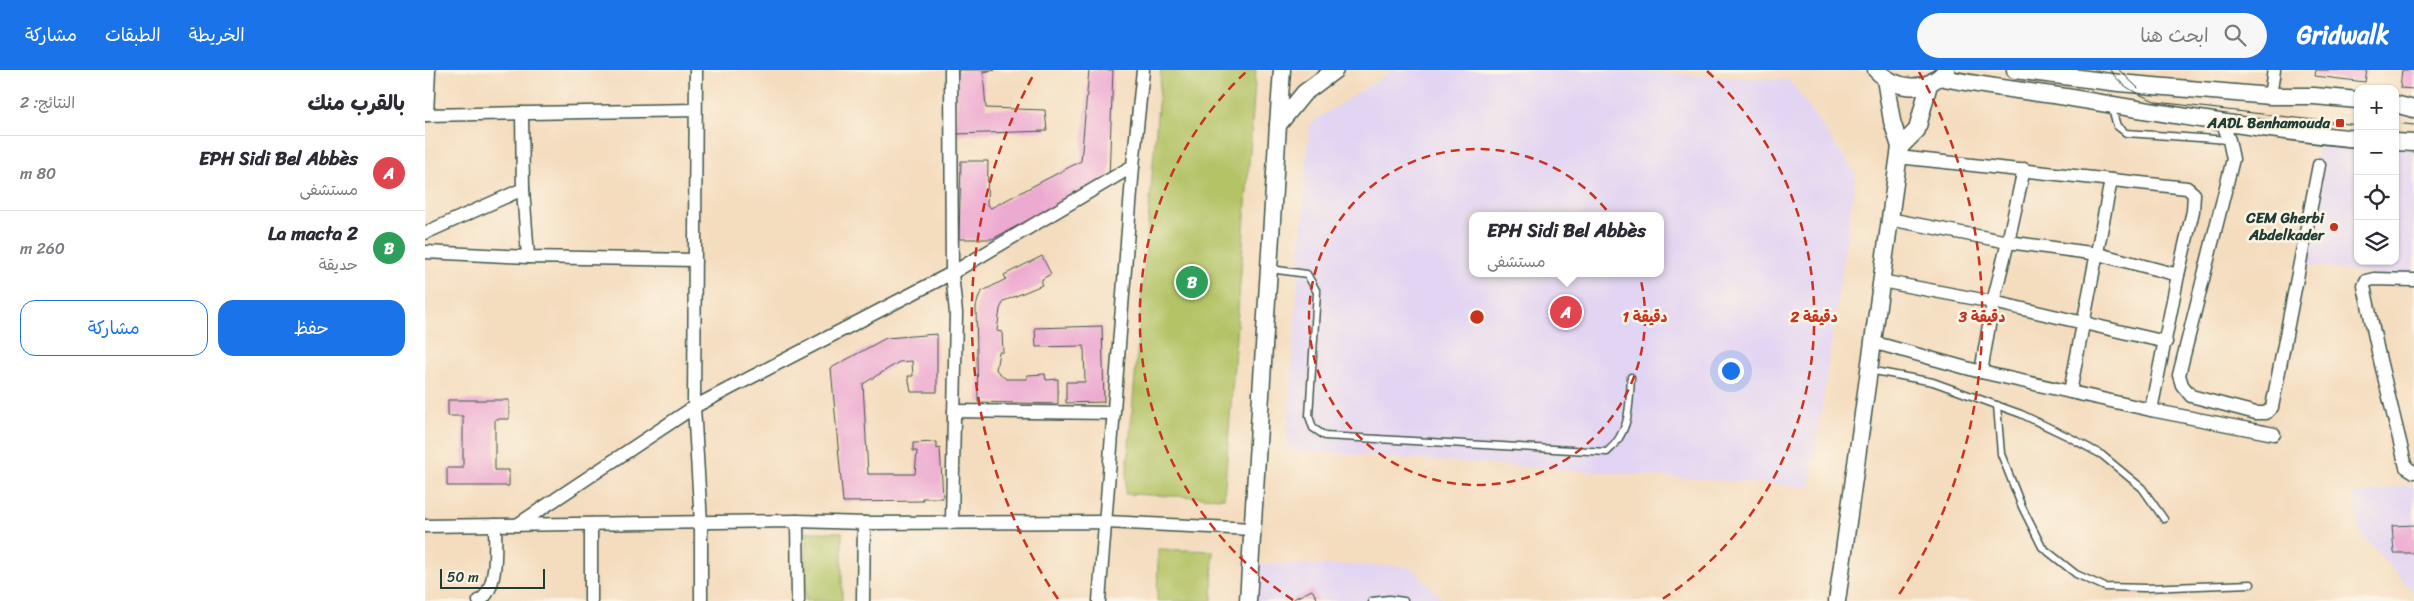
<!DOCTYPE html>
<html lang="ar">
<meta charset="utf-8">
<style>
:root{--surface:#fff;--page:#f7f7f7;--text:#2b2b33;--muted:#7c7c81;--line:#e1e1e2;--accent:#1a73e8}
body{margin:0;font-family:Sriracha,"Playpen Sans Arabic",sans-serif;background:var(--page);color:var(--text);direction:rtl}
.controls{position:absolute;right:15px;top:15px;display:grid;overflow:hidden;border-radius:10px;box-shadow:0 1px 4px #0004}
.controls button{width:45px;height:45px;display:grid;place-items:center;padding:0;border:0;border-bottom:1px solid var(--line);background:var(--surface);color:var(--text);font:25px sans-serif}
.scale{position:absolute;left:15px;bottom:12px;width:105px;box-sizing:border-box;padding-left:5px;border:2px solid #1f3d34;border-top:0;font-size:14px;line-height:18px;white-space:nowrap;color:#1f3d34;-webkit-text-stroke:4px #fcf5e5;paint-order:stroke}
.you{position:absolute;left:1305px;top:300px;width:18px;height:18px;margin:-12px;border:4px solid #fff;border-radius:50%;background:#1a73e8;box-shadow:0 0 0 8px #1a73e833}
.badge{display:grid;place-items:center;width:32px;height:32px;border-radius:50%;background:var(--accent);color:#fff;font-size:16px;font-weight:700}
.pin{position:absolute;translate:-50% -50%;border:2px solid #fff;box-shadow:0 1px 5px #0006}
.popup{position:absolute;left:1044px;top:142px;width:195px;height:65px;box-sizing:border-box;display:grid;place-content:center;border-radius:10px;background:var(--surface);filter:drop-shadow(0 1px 4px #0005);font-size:16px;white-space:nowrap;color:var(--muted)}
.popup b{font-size:19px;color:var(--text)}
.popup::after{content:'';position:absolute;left:50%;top:100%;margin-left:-10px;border:10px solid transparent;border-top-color:var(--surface)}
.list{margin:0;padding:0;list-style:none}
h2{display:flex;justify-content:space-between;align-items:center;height:65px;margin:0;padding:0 20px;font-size:21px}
h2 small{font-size:16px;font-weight:400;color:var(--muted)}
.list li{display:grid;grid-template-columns:32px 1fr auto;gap:15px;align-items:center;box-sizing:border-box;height:75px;padding:0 20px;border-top:1px solid var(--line)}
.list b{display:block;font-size:19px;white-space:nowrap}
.list p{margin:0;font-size:16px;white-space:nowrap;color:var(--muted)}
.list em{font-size:16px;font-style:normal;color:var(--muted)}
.actions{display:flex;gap:10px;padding:15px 20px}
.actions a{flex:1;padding:11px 0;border:1px solid var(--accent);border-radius:15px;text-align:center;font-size:18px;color:var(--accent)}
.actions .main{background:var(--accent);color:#fff}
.icon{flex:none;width:28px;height:28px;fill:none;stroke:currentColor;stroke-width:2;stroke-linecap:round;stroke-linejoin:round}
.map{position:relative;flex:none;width:1989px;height:531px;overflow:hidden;direction:ltr}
header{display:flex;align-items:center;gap:30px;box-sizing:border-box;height:70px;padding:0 25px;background:var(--accent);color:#fff}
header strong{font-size:24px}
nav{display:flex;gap:28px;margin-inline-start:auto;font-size:18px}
.search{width:350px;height:45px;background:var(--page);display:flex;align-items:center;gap:12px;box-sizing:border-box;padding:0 18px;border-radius:28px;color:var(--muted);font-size:19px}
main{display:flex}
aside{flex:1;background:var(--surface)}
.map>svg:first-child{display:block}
.built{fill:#e2d4f3;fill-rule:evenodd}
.green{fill:#b4c366;stroke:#6a804d}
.building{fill:#edaad1}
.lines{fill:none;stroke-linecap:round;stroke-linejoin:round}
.service-casing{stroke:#3f5549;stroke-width:9}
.minor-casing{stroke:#3f5549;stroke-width:15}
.secondary-casing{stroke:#3f5549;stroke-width:19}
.service{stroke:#fff;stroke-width:6}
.minor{stroke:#fff;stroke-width:12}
.secondary{stroke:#fff;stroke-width:16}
.tram{stroke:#1f3d34;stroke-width:1}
.ring{fill:none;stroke:#c8321e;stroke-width:2.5;stroke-dasharray:9 6}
.poi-dot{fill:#c8321e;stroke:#fcf5e5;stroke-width:2}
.labels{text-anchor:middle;stroke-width:5;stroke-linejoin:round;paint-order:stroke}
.poi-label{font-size:15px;font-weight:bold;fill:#1f3d34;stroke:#fcf5e5;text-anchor:end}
.centre{fill:#c8321e;stroke:#fcf5e5;stroke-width:2.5}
.ring-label{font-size:15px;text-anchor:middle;font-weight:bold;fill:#c8321e;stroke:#fcf5e5;stroke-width:5;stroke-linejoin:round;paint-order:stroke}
</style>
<header>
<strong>Gridwalk</strong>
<div class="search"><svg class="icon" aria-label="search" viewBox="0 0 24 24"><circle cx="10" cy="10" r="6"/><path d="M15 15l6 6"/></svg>ابحث هنا</div>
<nav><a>الخريطة</a><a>الطبقات</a><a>مشاركة</a></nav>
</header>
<main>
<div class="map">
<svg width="1989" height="531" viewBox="0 0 1989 531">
<rect width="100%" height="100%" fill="#fcf5e5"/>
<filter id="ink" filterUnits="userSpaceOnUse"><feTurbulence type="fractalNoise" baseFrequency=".02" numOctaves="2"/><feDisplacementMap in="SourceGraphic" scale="10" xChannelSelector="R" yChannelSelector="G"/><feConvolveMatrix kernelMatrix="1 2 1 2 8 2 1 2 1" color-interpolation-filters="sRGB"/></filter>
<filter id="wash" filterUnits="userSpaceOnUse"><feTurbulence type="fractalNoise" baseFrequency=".0096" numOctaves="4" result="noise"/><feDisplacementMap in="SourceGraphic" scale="20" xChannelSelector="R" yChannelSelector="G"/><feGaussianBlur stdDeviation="1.12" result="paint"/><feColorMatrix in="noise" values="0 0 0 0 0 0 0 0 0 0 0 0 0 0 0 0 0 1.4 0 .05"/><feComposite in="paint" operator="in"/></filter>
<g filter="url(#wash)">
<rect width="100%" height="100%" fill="#f4dcbe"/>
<!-- built -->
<g class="built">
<path d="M968,0H1171L1364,10L1431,104L1385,417L861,380L884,54ZM1047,146H1235V203H1047Z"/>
<path d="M1893,70L1933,73V191H1970V77L1989,78V210L1882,195Z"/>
<path d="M1989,414V523L1934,461L1928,424Z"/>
<path d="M836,494L978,496L989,500L1019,531H826L828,503Z"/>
</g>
<!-- green -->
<g class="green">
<path d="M736,0H831L799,428L700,424Z"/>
<path d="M381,462H417V531H380Z"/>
<path d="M733,479L788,481L787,531H732Z"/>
</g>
<g id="blocks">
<!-- building -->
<g class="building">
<path d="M533,0H570L558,2L561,38L620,40L622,61L531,64Z"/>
<path d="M664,0H688L684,108L567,169H534L536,91H563L562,135L566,138L656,91Z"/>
<path d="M1891,0H1942L1940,12L1890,6Z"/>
<path d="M1977,0H1989V19L1975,18Z"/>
<path d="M617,186L626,204L617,209V215L579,231L575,239L572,261L577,262L578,282H574L571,300L581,309H602V305L620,304L621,310L633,309V334L553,332L551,237L554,226L556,222L581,209L579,205Z"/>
<path d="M677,256L679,332L641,333V312H660L659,276L611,277L610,258Z"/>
<path d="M512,264V322H486L483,306H488L487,291L474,292L438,314L443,404H490L492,381H488V373L512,372V379L515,378L518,428H497L498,431L418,432L406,298L461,268Z"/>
<path d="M23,330H84V349H70V400H84V416H22V398H38V346H23Z"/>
<path d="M1989,455V483H1969L1967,456Z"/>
<path d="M887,520L893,530L891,531H864Z"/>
</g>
</g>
</g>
<g filter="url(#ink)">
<use href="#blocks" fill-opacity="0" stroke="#3f5549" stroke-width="1"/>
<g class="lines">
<!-- service casing -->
<g class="service-casing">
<g id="service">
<path d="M1686,36L1692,56L1701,63L1804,70"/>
<path d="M845,199L882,204L892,222L884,346L888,358L900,366L1182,382C1206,361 1204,337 1206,307"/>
<path d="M1444,300L1508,312L1596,344L1644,367L1677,385L1717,418L1739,449"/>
<path d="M1572,335L1576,384L1597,437L1617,477L1651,504L1680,517L1720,518L1826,514"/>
<path d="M947,531L964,529L979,531"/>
</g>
</g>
<!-- minor casing -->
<g class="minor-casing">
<g id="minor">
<path d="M271,0L269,337L276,453V531"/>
<path d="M526,0L527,203"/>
<path d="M1845,26L1849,0"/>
<path d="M97,43L98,119L103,187"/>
<path d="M0,45L270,40"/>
<path d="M2,45L4,0"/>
<path d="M1798,54L1804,70L1808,89L1754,305L1757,315L1766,326L1831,343H1841L1847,337L1894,95"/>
<path d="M1464,149L1583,172L1599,99"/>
<path d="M0,163L98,119"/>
<path d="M0,182L103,187L270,190"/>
<path d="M527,203L708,96L718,0"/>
<path d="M1989,210L1949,209L1941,211L1939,216L1954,286L1981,397L1989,402"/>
<path d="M1456,211L1568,232L1741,272"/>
<path d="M1447,272L1556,302L1726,340L1753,205L1768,141L1769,124L1762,118L1473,87"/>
<path d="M1556,302L1568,232L1583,172L1673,184L1753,205"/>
<path d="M1645,322L1686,110"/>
<path d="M1726,340L1849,364"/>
<path d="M529,341L689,343"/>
<path d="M372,451L373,531"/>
<path d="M166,454V531"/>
<path d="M92,455L269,337L527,203L531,243L527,451"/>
<path d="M0,456L372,451L439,453L681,452L828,459"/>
<path d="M54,531C74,520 70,475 70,455"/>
<path d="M438,531L439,453"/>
<path d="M674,531L708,96"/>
</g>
</g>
<!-- secondary casing -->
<g class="secondary-casing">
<g id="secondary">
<path d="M1451,0C1471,20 1501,24 1521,0"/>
<path d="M1590,0L1694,13L1845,26H1889L1933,30"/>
<path d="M1515,7C1559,17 1603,21 1647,28C1742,44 1836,60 1933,69"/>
<path d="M1970,34L1989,39"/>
<path d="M853,55L857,0"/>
<path d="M1970,72L1989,73"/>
<path d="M1475,77L1492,60L1504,14"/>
<path d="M823,531L853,55L879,23L910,0"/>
<path d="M1412,531L1475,77L1467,51L1460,9"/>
</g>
</g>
<!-- service -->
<use href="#service" class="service"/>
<!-- minor -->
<use href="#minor" class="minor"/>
<!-- secondary -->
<use href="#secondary" class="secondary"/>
<!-- tram -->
<g class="tram">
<path d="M1685,0C1697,18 1713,24 1732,32L1933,55"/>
<path d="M1694,0L1713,18"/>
<path d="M1970,53L1989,55"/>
</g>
</g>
</g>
<!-- distance rings -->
<g class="ring">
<circle cx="1052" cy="247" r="168"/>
<path d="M868 530A337 337 0 0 1 822 1M1282 1A337 337 0 0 1 1236 530"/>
<path d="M633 529A505 505 0 0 1 610 2M1494 2A505 505 0 0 1 1471 529"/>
</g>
<!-- markers -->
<g class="poi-dot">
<rect x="1910" y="48" width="10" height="10" rx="2.5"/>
<circle cx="1909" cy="157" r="5"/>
</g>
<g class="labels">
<!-- poi labels -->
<g class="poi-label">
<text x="1905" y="58">AADL Benhamouda</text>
<text x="1899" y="153">CEM Gherbi<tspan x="1899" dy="17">Abdelkader</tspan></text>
</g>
</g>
<circle cx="1052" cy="247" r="8" class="centre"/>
<g class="ring-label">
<text x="1220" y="252">1 دقيقة</text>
<text x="1389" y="252">2 دقيقة</text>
<text x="1557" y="252">3 دقيقة</text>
</g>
</svg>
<div class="controls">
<button>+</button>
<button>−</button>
<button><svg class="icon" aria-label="locate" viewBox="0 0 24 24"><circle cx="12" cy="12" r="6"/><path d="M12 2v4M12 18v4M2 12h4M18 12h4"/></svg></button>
<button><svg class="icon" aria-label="layers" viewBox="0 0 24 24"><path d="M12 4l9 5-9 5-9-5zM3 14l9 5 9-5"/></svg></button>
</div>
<div class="scale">50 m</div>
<div class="you"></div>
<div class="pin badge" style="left:1141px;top:242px;background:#e0444e">A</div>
<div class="popup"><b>EPH Sidi Bel Abbès</b>مستشفى</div>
<div class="pin badge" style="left:767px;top:212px;background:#2e9e5b">B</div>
</div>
<aside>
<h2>بالقرب منك<small>النتائج: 2</small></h2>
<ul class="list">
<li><span class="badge" style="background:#e0444e">A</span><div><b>EPH Sidi Bel Abbès</b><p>مستشفى</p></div><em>80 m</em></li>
<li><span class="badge" style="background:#2e9e5b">B</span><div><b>La macta 2</b><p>حديقة</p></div><em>260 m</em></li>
</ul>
<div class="actions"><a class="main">حفظ</a><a>مشاركة</a></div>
</aside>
</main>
